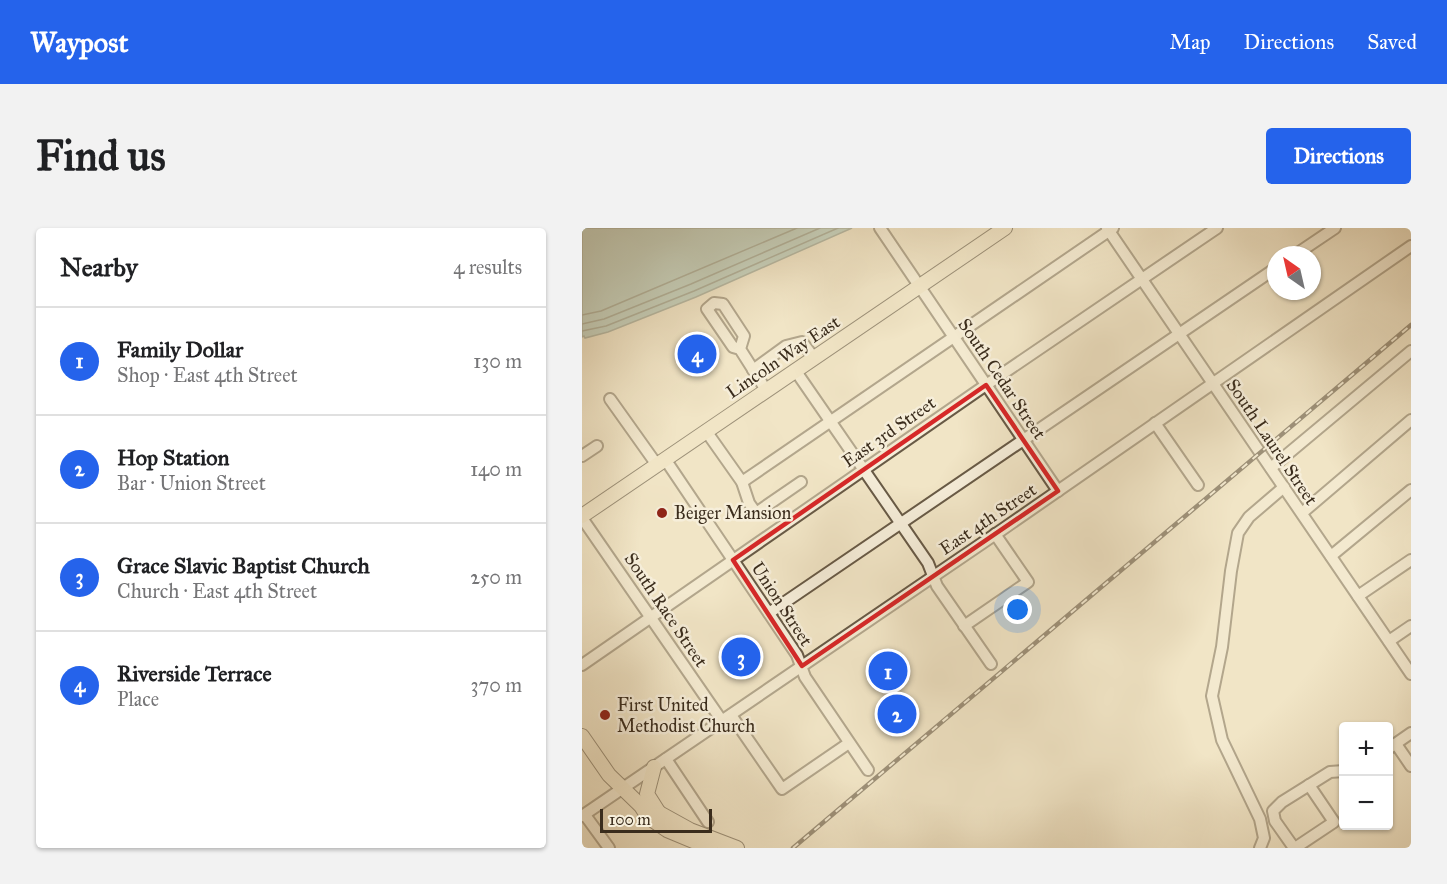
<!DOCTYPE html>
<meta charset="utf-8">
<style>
:root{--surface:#fff;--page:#f2f2f2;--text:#202124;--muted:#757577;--line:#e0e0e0;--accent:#2563eb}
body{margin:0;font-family:"IM FELL Great Primer",serif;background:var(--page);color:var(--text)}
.controls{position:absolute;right:18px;bottom:18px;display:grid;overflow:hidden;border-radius:6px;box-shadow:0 2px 4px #0004}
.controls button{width:54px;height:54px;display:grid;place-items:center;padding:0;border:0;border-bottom:2px solid var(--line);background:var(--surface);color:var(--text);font:30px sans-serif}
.compass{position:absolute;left:685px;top:18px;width:54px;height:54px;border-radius:50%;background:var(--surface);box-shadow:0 2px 4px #0004;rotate:326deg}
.scale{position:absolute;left:18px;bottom:15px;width:112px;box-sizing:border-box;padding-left:6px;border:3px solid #3a2c1c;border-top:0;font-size:16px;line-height:21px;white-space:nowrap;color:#3a2c1c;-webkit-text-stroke:4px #f6eeda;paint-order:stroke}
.you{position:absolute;left:436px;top:382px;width:21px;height:21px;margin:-15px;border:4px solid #fff;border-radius:50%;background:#1a73e8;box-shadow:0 0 0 9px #1a73e833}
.badge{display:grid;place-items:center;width:39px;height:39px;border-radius:50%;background:var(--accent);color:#fff;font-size:20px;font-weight:700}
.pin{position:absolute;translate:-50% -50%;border:3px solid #fff;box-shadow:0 2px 6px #0006}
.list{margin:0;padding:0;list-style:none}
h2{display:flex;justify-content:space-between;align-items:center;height:78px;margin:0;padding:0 24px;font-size:26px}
h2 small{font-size:20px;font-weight:400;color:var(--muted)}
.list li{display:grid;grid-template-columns:39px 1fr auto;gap:18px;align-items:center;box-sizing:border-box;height:108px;padding:0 24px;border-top:2px solid var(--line)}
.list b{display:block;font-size:22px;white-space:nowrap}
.list p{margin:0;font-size:20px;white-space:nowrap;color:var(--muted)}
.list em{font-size:20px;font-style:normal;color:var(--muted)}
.map{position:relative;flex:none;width:829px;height:620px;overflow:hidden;border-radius:6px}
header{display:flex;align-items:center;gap:36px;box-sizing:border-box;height:84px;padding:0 30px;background:var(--accent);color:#fff}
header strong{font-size:28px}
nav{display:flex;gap:33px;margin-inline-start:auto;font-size:21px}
.intro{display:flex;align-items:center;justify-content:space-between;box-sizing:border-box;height:144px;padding:0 36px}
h1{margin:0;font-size:42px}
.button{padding:15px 27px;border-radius:6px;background:var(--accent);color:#fff;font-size:21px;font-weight:700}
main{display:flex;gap:36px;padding:0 36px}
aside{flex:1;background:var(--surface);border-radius:6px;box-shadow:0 2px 4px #0004}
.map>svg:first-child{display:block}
.water{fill:#9bbfb5;stroke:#748478;stroke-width:1.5}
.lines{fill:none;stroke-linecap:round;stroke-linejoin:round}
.shore{stroke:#6a7668;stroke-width:1.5}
.minor-casing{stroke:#685a46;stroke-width:14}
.major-casing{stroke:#3a2c1c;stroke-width:16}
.minor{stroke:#f6eeda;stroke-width:10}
.major{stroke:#f1e5c6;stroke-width:14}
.rail-casing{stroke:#3a2c1c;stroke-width:4.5}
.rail{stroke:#f6eeda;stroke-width:2;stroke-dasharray:7;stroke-linecap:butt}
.marked{fill:none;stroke:#d62828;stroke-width:4.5;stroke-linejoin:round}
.poi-dot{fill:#8f2418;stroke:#f6eeda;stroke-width:2}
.labels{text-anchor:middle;stroke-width:5;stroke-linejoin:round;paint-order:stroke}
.street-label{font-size:18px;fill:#3a2c1c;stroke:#f6eeda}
.poi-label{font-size:18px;fill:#3a2c1c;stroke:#f6eeda;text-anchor:start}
</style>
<header>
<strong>Waypost</strong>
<nav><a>Map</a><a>Directions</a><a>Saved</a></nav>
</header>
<div class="intro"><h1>Find us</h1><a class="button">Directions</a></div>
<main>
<aside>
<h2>Nearby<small>4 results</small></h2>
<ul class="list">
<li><span class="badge">1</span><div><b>Family Dollar</b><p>Shop · East 4th Street</p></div><em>130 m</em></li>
<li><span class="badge">2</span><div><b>Hop Station</b><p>Bar · Union Street</p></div><em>140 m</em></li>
<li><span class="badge">3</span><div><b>Grace Slavic Baptist Church</b><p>Church · East 4th Street</p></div><em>250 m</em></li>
<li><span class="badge">4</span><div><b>Riverside Terrace</b><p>Place</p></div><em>370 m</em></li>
</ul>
</aside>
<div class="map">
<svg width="829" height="620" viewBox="0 0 829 620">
<rect width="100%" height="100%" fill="#f1e5c6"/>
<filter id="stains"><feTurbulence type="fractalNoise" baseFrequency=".00333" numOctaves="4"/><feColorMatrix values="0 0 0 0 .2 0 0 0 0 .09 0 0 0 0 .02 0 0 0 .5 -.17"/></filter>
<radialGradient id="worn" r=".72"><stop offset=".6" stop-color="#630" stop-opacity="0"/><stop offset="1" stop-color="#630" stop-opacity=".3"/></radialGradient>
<!-- water -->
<path class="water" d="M0,0H270L114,69L26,104L3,110L2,108L0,109Z"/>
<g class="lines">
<!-- shore -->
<g class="shore">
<path d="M0,87L19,83L215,0"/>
<path d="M0,96L22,91L109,56L238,0"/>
<path d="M0,103L24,98L112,63L256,0"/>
</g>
<!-- minor casing -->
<g class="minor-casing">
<g id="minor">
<path d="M298,0L476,263"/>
<path d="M525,0L829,446"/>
<path d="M713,27L753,0"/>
<path d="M158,121L151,119L125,81L132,75L141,76L162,108L158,121L184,162"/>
<path d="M171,142L204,118L220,114L232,130"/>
<path d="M213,142L346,335L355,358L409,436"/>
<path d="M28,171L75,237"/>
<path d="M573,195L616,257"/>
<path d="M124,203L160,254L167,275L174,285L219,254"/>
<path d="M0,228L15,218"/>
<path d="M83,231L215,427L223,449L286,542"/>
<path d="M689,240L829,123"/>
<path d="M160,254L531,0"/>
<path d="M720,285L829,192"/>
<path d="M0,290L140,493"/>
<path d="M749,328L829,262"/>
<path d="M776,368L829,332"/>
<path d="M187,385L694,40"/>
<path d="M382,398L446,354L413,306"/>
<path d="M807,413L829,398"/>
<path d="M0,437L404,157L635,0"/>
<path d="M149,487L200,561L267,515"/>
<path d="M814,516L829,538"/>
<path d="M806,521L829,505"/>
<path d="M84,531L126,594"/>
<path d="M3,587L27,620"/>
<path d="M0,588L421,301L829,18"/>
<path d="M678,620L682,610L678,591L640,512L630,468L640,419L649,343L656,305L667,289L702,259"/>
<path d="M712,620L693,593L691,583L700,574L748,544L762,543"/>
<path d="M713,620L752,594L727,557"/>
</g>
</g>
<!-- major casing -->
<g class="major-casing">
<g id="major">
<path d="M0,288L423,0"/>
<path d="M0,508L27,547L59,578L66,589L85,602L128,620"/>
<path d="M72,539L65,566L77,585"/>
<path d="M70,581L108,602L155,620"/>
</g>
</g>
<!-- minor -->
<use href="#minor" class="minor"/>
<!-- major -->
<use href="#major" class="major"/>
<!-- rail casing -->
<g class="rail-casing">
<path id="rail" d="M211,620L829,97"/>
</g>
<!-- rail -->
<use href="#rail" class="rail"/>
</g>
<!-- marked area -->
<path d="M0 0H829V620H0ZM404,157L476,263L220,438L151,332Z" fill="#f1e5c6" fill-opacity=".55" fill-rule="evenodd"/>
<path class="marked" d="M404,157L476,263L220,438L151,332Z"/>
<!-- markers -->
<g class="poi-dot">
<circle cx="80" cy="285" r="6"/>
<circle cx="23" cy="487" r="6"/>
</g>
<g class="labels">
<!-- street labels -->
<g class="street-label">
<text transform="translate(201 129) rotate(-34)" y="6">Lincoln Way East</text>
<text transform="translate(420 151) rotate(56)" y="6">South Cedar Street</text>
<text transform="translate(307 204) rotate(-35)" y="6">East 3rd Street</text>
<text transform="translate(690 214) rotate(56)" y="6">South Laurel Street</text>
<text transform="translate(406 291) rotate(-34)" y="6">East 4th Street</text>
<text transform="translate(200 376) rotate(57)" y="6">Union Street</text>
<text transform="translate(84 382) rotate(56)" y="6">South Race Street</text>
</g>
<!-- poi labels -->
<g class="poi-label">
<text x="92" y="291">Beiger Mansion</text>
<text x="35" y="483">First United<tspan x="35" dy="21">Methodist Church</tspan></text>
</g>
</g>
<rect width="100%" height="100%" filter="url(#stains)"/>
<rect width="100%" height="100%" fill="url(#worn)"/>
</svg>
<div class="controls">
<button>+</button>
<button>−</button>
</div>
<svg class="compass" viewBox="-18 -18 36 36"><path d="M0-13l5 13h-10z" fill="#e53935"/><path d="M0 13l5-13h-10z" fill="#757577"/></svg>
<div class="scale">100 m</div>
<div class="you"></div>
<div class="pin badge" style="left:306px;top:443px">1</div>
<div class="pin badge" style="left:315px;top:486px">2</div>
<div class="pin badge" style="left:159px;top:429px">3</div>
<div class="pin badge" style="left:115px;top:126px">4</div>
</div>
</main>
